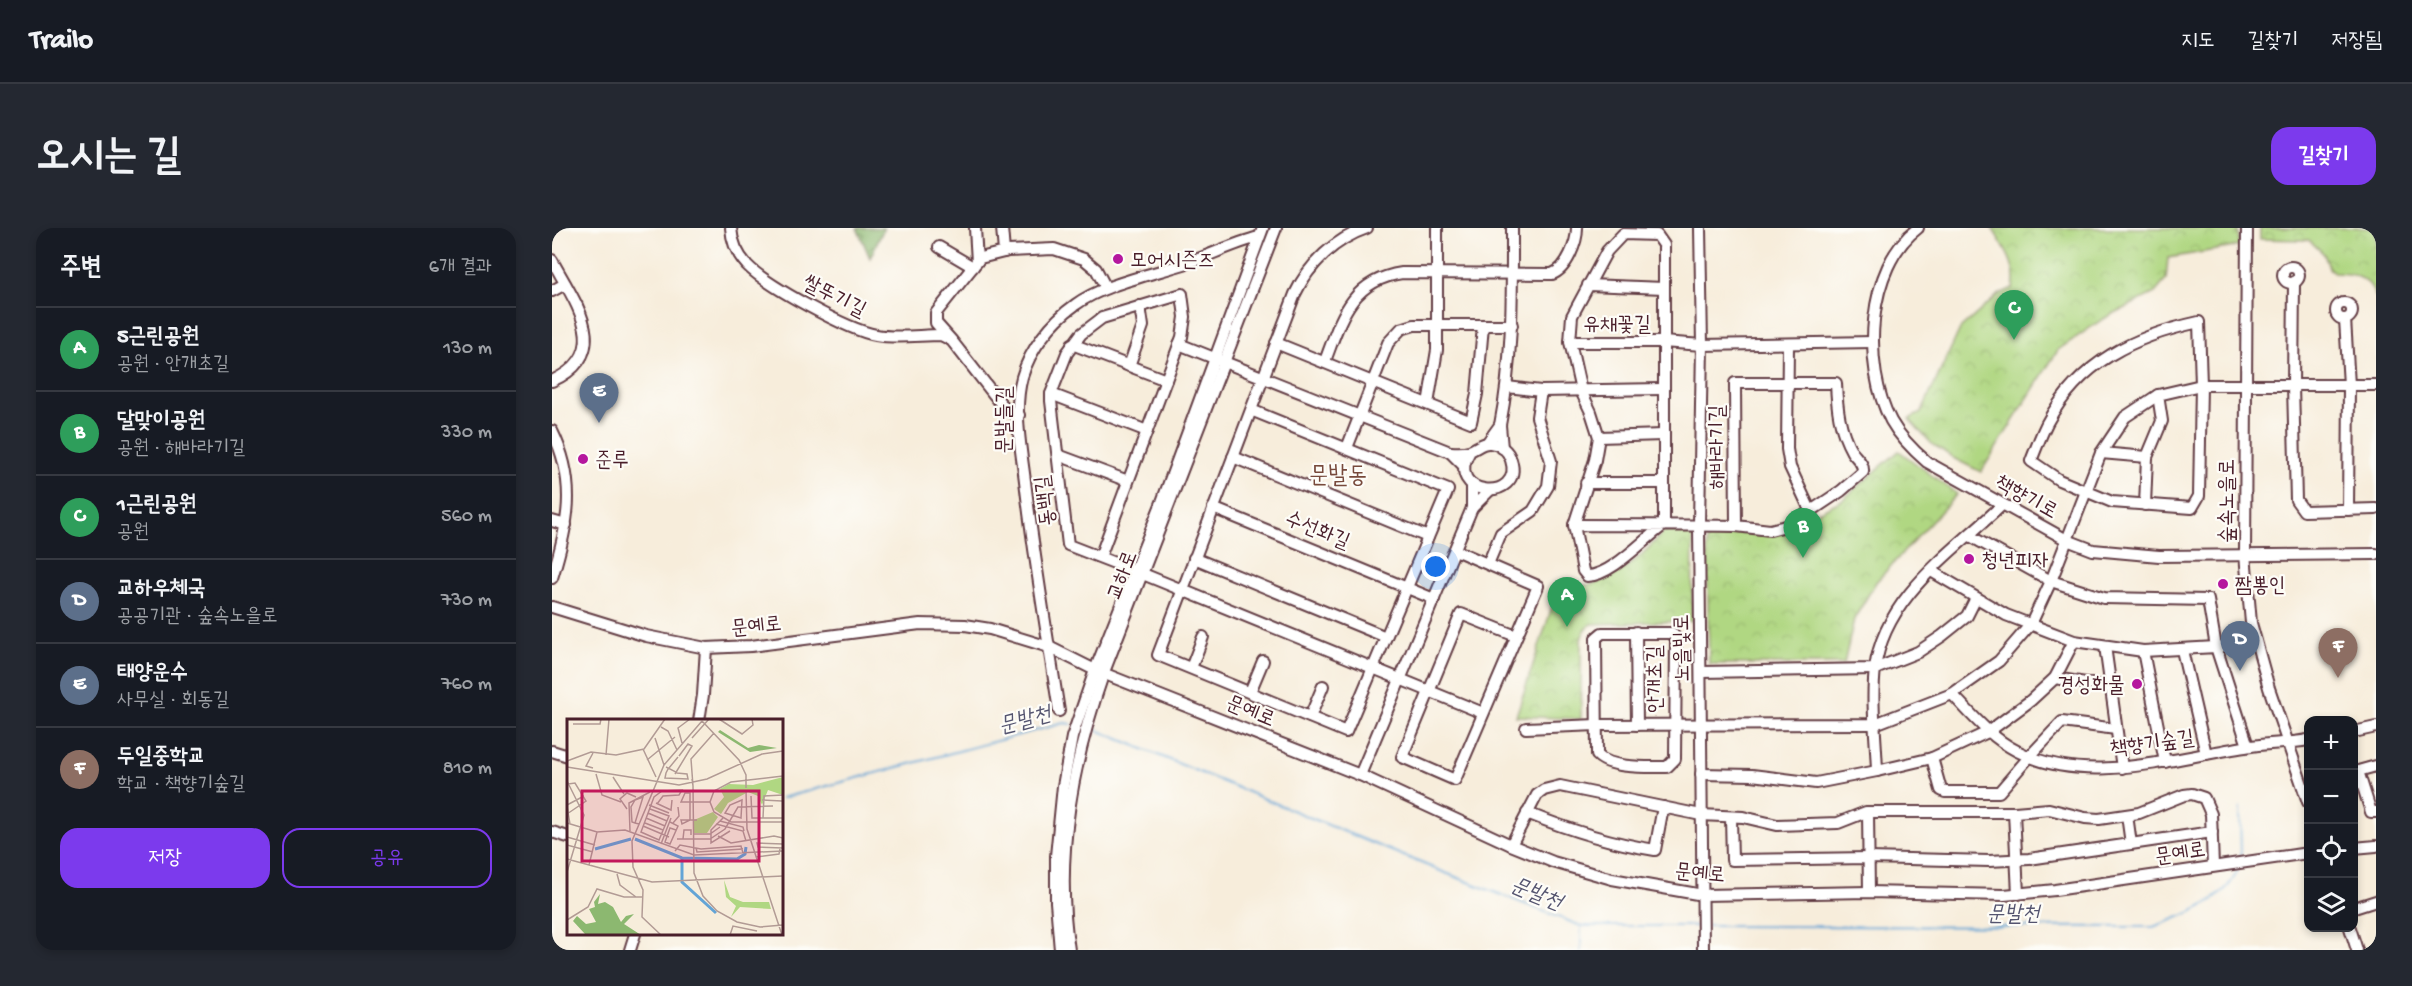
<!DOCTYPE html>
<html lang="ko">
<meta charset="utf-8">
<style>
:root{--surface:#171b24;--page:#242831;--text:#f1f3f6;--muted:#9ea1a6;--line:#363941;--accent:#7c3aed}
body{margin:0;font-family:"Gochi Hand","Poor Story",sans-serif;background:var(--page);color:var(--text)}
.controls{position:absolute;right:18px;bottom:18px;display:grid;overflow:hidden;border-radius:12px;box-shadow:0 3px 9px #0003}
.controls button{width:54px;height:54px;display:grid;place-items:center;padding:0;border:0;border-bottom:2px solid var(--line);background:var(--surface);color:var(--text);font:30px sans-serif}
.you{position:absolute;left:884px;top:339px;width:21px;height:21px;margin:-15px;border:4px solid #fff;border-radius:50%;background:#1a73e8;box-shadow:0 0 0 9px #1a73e833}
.badge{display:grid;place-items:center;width:39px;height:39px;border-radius:50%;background:var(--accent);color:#fff;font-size:20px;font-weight:700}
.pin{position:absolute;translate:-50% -50px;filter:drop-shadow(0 2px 3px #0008)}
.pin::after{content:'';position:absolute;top:32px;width:21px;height:18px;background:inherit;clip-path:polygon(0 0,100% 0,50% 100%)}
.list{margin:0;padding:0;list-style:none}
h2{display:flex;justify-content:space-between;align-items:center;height:78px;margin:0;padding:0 24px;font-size:26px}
h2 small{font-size:20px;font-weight:400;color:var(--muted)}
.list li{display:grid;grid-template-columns:39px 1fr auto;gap:18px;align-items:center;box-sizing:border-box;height:84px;padding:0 24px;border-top:2px solid var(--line)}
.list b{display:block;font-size:22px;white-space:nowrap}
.list p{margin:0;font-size:20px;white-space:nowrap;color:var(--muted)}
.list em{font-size:20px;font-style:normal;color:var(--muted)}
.actions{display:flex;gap:12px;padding:18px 24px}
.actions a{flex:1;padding:14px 0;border:2px solid var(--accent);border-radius:18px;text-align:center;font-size:21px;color:var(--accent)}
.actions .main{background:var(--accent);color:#fff}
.icon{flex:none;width:33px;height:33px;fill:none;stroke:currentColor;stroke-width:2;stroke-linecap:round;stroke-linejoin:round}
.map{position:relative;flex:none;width:1824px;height:722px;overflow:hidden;border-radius:18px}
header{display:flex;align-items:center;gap:36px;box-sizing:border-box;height:84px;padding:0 30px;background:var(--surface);border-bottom:2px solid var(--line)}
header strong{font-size:28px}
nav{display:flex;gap:33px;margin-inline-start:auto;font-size:21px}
.intro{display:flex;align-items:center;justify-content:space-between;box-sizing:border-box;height:144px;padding:0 36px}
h1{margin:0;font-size:42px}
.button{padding:15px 27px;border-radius:18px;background:var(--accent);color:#fff;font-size:21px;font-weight:700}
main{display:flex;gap:36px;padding:0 36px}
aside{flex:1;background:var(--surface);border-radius:18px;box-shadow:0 3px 9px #0003}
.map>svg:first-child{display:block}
.forest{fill:url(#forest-crowns);stroke:#6b6c4e;stroke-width:1.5}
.park{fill:url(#park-crowns);stroke:#7d7b56;stroke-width:1.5}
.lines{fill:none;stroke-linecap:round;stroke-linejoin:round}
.stream{stroke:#63a4d6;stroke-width:2}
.minor-casing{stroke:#643e45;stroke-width:14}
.minor{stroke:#fff;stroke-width:10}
.poi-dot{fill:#b5179e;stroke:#fdfcf7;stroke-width:2}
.labels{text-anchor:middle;stroke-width:4.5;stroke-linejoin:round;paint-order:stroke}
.poi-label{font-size:21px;fill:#4a1f2b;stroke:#fdfcf7;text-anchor:start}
.street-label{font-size:21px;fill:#4a1f2b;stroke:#fdfcf7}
.water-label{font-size:22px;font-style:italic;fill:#54546f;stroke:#fdfcf7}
.quarter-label{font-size:24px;fill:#784a3c;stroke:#fdfcf7}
.inset-river{fill:none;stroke:#63a4d6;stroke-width:3}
.inset-road{fill:none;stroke:#b29b95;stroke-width:1.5}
.view{fill:#c2185b;fill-opacity:0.15;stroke:#c2185b;stroke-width:3}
.inset-edge{fill:none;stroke:#4a1f2b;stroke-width:3}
</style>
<header>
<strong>Trailo</strong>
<nav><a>지도</a><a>길찾기</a><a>저장됨</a></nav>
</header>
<div class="intro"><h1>오시는 길</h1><a class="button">길찾기</a></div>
<main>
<aside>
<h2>주변<small>6개 결과</small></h2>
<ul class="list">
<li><span class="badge" style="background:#2e9e5b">A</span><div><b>5근린공원</b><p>공원 · 안개초길</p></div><em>130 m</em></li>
<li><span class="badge" style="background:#2e9e5b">B</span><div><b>달맞이공원</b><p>공원 · 해바라기길</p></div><em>330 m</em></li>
<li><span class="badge" style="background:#2e9e5b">C</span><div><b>1근린공원</b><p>공원</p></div><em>560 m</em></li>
<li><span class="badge" style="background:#5c6f8a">D</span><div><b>교하우체국</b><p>공공기관 · 숲속노을로</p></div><em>730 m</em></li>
<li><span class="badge" style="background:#5c6f8a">E</span><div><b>태양운수</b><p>사무실 · 회동길</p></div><em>760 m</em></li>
<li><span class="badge" style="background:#8d6e63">F</span><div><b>두일중학교</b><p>학교 · 책향기숲길</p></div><em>810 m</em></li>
</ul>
<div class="actions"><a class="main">저장</a><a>공유</a></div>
</aside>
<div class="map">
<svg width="1824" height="722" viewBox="0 0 1824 722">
<defs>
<pattern id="forest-crowns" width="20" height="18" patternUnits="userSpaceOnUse" patternTransform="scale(1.5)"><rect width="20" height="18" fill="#8cb870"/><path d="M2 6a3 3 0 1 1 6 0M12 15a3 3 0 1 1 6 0" fill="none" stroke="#74955c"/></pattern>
<pattern id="park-crowns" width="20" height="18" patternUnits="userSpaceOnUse" patternTransform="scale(1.5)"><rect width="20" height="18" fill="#b0d782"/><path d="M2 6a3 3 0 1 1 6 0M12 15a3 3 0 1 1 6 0" fill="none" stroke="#99b870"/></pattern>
</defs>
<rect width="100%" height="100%" fill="#fdfcf7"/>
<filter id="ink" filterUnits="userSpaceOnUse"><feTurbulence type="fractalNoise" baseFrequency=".0167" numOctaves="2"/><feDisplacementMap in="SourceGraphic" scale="12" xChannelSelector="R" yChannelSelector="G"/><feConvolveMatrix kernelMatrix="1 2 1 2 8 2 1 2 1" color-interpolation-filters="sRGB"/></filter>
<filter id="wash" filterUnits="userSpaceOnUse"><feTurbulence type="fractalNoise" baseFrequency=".008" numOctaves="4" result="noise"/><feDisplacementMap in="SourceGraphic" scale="24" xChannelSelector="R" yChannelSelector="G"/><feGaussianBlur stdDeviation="1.35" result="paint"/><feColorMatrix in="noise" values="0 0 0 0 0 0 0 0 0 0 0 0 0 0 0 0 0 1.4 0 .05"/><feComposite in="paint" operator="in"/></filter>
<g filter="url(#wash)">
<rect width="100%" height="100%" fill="#f7eddb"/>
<!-- forest -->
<path class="forest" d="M305,0H332L318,30Z"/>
<!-- park -->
<g class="park">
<path d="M1440,0H1686L1687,18L1616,30L1614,52L1603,65L1551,91L1506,122L1429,244L1403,231L1379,215L1357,191L1369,185L1408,101L1446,67L1461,60C1466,37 1451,18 1440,0Z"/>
<path d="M1708,0H1824V69L1817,56L1809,50L1798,46L1783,45L1777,40L1772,26L1757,12L1708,11Z"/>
<path d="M1347,223L1405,266L1324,354L1302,391L1292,436H1157L1155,303L1222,306L1290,272Z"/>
<path d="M1112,303H1141L1140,393L1039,396L1033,402L1029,411V491L964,488L1007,358C1018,357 1030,358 1040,356C1068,350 1094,324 1112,303Z"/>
</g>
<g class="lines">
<!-- stream -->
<g class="stream">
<path d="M540,500L886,642L1029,698H1146"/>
<path d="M230,570L512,495L519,496"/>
<path d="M1688,579L1689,630"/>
<path d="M1155,698L1601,699C1632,688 1677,673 1687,638"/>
<path d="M1029,722V698"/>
</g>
</g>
</g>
<g filter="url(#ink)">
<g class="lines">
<!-- minor casing -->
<g class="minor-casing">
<g id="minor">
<path d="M179,0C180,15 185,26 195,37C215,58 296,102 324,107C345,111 368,107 389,107L397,111"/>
<path d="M423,0L425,34"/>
<path d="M450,0L452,24"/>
<path d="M1148,0L1150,117L1147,297L1151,722"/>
<path d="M1366,0C1314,39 1310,139 1339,193C1348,209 1361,222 1375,234L1515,312L1541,322L1607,328L1824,326"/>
<path d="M1695,0L1693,326L1699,395L1717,460L1756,574"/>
<path d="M387,19L421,39"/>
<path d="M0,32C23,75 63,124 0,153"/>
<circle cx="1739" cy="47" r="8"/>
<path d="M1742,54L1741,158L1744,272L1752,283L1824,281"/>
<path d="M1036,57L1112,60"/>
<path d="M0,63L13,56"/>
<circle cx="1792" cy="83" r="8"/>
<path d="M1793,91L1797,157L1796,282"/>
<path d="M1647,94L1649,157L1647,268L1640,280L1560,274L1507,252L1479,233C1484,220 1489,207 1495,195C1528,133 1583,108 1647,94Z"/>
<path d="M1018,114L1029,163L1039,184L1047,209L1043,232L1022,297"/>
<path d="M724,115L919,194L925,166L931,98"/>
<path d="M520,116L614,152"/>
<path d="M627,116L898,224"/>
<path d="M1236,117L1235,221L1238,239L1258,282"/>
<path d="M773,133C789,91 798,53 850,45L1000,46C1015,41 1025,14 1025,0"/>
<path d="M577,138L591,98L588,78"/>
<path d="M1183,155H1284C1285,180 1287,201 1300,224C1305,231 1312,235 1311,244L1289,263L1238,297L1218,302L1184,298Z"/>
<path d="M955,159L989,163L1110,161"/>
<path d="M499,166L595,203"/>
<path d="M876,176L885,122V0"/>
<path d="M699,182L896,262L794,504L606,427L743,66C757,36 783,11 815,0"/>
<path d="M467,187L454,182L400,113L384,95V85L428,30L456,23L502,21L532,31L544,41L554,60"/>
<path d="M948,197C961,132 960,66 960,0"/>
<path d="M0,203C26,255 16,298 0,350"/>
<path d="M1047,209L1111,207"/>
<path d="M935,215L948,197L950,220"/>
<path d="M795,220L836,115L849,101L862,97H960"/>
<path d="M1549,225L1595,229"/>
<path d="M506,227L576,253"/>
<path d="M681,229L876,309"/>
<path d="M912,238L898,224C904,224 911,225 917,223C925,221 929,214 938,215C948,216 956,222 959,232C973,275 890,270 918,223"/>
<path d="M1034,255H1112"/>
<path d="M920,256V280L938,262"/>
<path d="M1450,277C1401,324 1332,369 1323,441C1319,474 1324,510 1325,543L1380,530L1436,504L1478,473L1503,450L1522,413"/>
<path d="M1593,277L1595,229L1610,193L1606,167"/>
<path d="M661,280L882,371"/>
<path d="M0,293L14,297"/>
<path d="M1184,298C1130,297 1076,297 1022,297L1031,343L1035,348C1059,348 1092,311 1112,297V17L1105,7L1071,6L1055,23L1020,88L1018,114H1111L1150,117L1321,114"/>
<path d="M1418,308L1499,353L1552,370L1656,372L1664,419L1704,414"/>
<path d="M903,322L986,358L903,552L850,529L909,386L964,408"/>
<path d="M548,329L630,109L633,89L630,66L550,90L529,106L515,125L499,166V173L516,317L583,343"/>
<path d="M642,330L834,409"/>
<path d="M936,336L949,305L981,283L996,258L999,233L985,189L989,163"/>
<path d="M1379,343L1454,387L1522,413L1591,423L1664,419L1696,518"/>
<path d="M591,346L931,485"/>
<path d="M0,379L94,408L154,420L199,418L368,396L413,397L438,401L497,419L543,442L808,547L959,617L1001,634L1060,651L1151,667L1317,664L1452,667L1503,662L1756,625"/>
<path d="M1084,404L1085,497"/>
<path d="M1050,405H1120L1124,411L1123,531L1115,539C1097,539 1058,541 1045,527L1044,410Z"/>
<path d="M1553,418L1570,540"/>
<path d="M1630,422L1654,526"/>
<path d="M1591,423L1613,534"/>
<path d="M639,440L651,409"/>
<path d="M1150,444L1323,441L1366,424L1390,408L1415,388L1424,370"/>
<path d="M1503,450L1558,459"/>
<path d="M698,464L711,433"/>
<path d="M1400,466C1420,487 1439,510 1465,523C1534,559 1621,530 1693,519C1714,515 1735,516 1756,512"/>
<path d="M507,483C495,406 482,330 473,253C469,220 461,182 470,149C478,121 500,93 523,77C553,55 603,46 638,34C661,26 683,15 707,9"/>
<path d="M758,489L771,458"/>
<path d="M147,493L151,467L154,420"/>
<path d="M974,500L1045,497L1323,496L1400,466L1447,433L1479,396L1499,353L1549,225L1573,189L1606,167L1649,157H1824"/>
<path d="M1802,504L1824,499"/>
<path d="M0,523L16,528"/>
<path d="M1380,530L1389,562L1393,564H1447L1478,528L1510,494L1564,501"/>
<path d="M1824,538L1806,543L1819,584H1824"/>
<path d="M1149,546L1200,547L1264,555L1325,543"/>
<path d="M808,547L920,280"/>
<path d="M1316,584L1317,664"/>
<path d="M1462,584L1466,666"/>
<path d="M975,585C1017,602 1058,615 1103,622L1111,579"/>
<path d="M1575,587L1579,616"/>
<path d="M1179,589L1180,632L1317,630L1437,633L1477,631L1660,604"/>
<path d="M0,604L16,609"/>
<path d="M959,617L985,567L992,562L1008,558L1149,587L1191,589L1225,597L1286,595L1314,584H1463L1497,581L1533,590L1547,591L1587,585L1632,567L1640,566L1652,570L1659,586L1661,638"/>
<path d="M1802,620L1824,618"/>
<path d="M1802,680L1824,673"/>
<path d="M1798,700L1805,722"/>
<path d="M78,722L83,706"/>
<path d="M508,722L504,674V628L511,558L520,509L543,442L610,274L711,0"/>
<path d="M517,722C502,627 521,533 552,444L724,0"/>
</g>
</g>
<!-- minor -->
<use href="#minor" class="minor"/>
</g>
</g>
<!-- markers -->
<g class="poi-dot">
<circle cx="566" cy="31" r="6"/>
<circle cx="31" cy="231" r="6"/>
<circle cx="1417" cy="331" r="6"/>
<circle cx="1671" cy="356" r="6"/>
<circle cx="1585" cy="456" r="6"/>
</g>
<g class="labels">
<!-- poi labels -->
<g class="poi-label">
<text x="578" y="38">모어시즌즈</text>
<text x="43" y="238">준루</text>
<text x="1429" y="338">청년피자</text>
<text x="1683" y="363">짬뽕인</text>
<text x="1573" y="463" text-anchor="end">경성화물</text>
</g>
<!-- street labels -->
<g class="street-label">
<text transform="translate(283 67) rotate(27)" y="7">쌀뚜기길</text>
<text x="1065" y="102">유채꽃길</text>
<text transform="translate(451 192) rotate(-90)" y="7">문발들길</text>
<text transform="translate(1164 219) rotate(-90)" y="7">해바라기길</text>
<text transform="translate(1475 268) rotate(29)" y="7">책향기로</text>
<text transform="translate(492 273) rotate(-97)" y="7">동백길</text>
<text transform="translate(1674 273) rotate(-90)" y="7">숲속노을로</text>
<text transform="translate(766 301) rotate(22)" y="7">수선화길</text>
<text transform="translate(569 347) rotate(-69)" y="7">교하로</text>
<text transform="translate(204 397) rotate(-6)" y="7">문예로</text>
<text transform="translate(1129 420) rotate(-91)" y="7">노을빛로</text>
<text transform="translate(1102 451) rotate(-91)" y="7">안개초길</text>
<text transform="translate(699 482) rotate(22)" y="7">문예로</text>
<text transform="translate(1600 514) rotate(-8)" y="7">책향기숲길</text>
<text transform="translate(1628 624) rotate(-9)" y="7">문예로</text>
<text transform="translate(1148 644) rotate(5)" y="7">문예로</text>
</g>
<!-- water labels -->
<g class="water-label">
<text transform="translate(472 490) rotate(-15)" y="8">문발천</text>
<text transform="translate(985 664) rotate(22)" y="8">문발천</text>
<text x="1461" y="692">문발천</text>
</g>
<!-- quarter labels -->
<g class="quarter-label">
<text x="786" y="254">문발동</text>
</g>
</g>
<!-- overview -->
<g transform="translate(15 491)">
<rect width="216" height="216" fill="#f7eddb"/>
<path d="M153,11L181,29L192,26L210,29L183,33L151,13ZM33,175L31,185L38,183L46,188L54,203L59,197L67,195L57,205L74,216L18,215L6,202L10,197L19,205L29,203L22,190L28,188L27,183Z" fill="#8cb870"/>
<path d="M216,58V76L201,71L195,86L191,77L181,73L161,84L154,95L147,90L157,78L153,70L162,65L186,66ZM146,93L151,98L140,114H127V101ZM157,161L163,178L176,183H202L204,190L173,188L164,198L169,187L159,178Z" fill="#b0d782"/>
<path class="inset-river" d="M68,120L115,139L170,140L178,135L179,128M28,130L64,120M115,139V163L149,194"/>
<path class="inset-road" d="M152,0L175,15L186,6L185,0M135,2L172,41L179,56V69M6,5H33L34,0M94,8L101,12L110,31M88,19L97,46M125,19L142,0M115,24L111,9L123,0M76,30L89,58M26,34L19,47L26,49M39,36L42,0M80,41L108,18M0,42L24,33L49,36L77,30L98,0M0,48L112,66L140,60L195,35L216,32M99,48L109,53L110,54L120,55L121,60L98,59L99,54L101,50V49H102L111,38M29,55L35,76L54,83M108,55L125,27L121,25L112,37M216,57L164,63L147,72L143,83L147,93L164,103H216M46,58L57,75M125,60L126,67L124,40L147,14M0,62L17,96L0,153M126,67L127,154L136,177L150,192L170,203L193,208L216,206M179,71L180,110L215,216M184,77L185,99H216M175,81L174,99L158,94L163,86ZM195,81L215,82M89,84L104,91L105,81M0,86L17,77M82,86L102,94M0,87L3,105M60,90L53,80L60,74L69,78M83,90L102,97L92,121L74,113L87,78L95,72L115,71L112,76L96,77L90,85M81,94L100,102M0,95L19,82L8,64L1,65M79,99L98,107M156,99L144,111V124L163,112M196,99L197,77L216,76M130,101H114L115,105L123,101V74H118L114,83H143M153,102L176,108L177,112M103,103L111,107L103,125L98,123L103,109L109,111M0,104L30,113L58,111L127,136L216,132M68,104L76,78L68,81L64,88L65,103L68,104L72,105M78,104L96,111M106,104L112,97L111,88M149,105L176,112L179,122M76,107L102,118M63,112L62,84L83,73M127,115H143L153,108M151,117L164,124L207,117L216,119M0,118L28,126M110,120H143L158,110L171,88L206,87M116,120L117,111H124V116M94,125L104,99M216,125L190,124L191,128L216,129M0,126L26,133M129,129L130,133L176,130M108,132L113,126L134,130L174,127L176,134M189,138L212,135L213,130M0,140L85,163L216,157M22,146L30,113M50,155L53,166L69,178M0,201L21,188L30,170L57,178H76M94,216L75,198L76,171L66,148L65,122L97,46L135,2M163,216L166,207L190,212"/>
<path class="view" d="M15,72H192V142H15Z"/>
<rect width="216" height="216" class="inset-edge"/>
</g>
</svg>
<div class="controls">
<button>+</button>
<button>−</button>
<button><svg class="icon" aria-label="locate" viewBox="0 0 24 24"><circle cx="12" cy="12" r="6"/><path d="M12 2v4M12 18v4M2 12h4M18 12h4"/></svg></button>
<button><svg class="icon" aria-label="layers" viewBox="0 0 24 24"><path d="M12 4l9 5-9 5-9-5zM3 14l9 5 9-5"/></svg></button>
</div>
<div class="you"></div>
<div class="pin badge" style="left:1015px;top:399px;background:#2e9e5b">A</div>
<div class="pin badge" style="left:1251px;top:330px;background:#2e9e5b">B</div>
<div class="pin badge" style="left:1462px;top:112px;background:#2e9e5b">C</div>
<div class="pin badge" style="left:1688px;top:443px;background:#5c6f8a">D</div>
<div class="pin badge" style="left:47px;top:195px;background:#5c6f8a">E</div>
<div class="pin badge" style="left:1786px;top:450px;background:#8d6e63">F</div>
</div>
</main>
